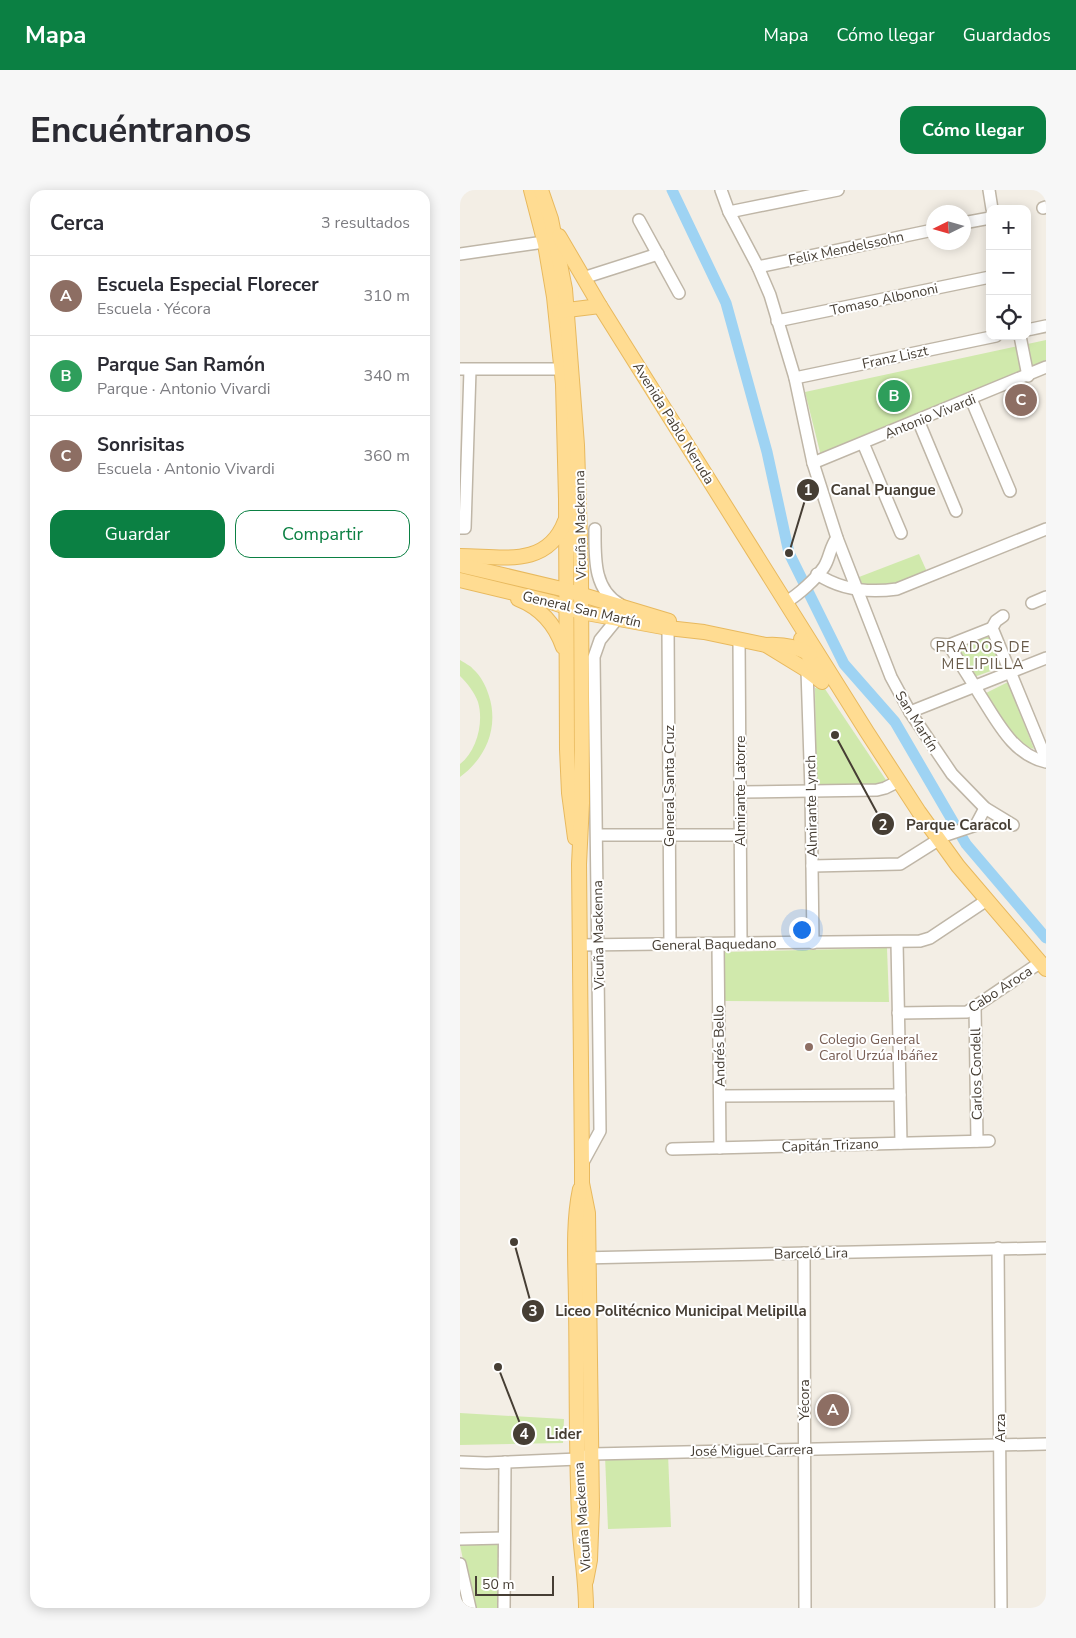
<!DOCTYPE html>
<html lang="es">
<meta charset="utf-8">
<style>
:root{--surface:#fff;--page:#f7f7f7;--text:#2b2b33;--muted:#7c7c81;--line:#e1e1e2;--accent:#0b8043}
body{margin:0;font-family:"Nunito Sans",sans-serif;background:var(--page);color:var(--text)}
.controls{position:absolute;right:15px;top:15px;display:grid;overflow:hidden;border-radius:10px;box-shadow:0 2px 12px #0003}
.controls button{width:45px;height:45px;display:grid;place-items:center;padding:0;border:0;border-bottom:1px solid var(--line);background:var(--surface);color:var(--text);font:25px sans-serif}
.compass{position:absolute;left:466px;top:15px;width:45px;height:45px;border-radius:50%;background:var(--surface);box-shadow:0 2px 12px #0003;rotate:265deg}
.scale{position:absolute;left:15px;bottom:12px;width:79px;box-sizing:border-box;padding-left:5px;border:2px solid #463e34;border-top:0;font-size:14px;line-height:18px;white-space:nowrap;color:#463e34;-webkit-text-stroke:4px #fff;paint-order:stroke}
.you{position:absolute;left:341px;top:739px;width:18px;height:18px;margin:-12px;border:4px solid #fff;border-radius:50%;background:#1a73e8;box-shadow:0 0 0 8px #1a73e833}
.badge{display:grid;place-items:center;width:32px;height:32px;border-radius:50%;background:var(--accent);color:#fff;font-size:16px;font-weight:700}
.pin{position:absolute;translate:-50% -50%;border:2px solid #fff;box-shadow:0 1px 5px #0006}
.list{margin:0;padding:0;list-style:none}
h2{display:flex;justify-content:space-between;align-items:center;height:65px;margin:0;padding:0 20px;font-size:21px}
h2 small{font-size:16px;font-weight:400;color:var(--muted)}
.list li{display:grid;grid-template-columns:32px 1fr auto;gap:15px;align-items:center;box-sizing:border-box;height:80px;padding:0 20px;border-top:1px solid var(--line)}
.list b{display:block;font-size:19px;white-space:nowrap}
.list p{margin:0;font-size:16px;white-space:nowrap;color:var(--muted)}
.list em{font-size:16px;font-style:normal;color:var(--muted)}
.actions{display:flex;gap:10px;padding:15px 20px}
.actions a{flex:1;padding:11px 0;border:1px solid var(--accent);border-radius:15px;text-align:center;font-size:18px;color:var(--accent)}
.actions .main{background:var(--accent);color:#fff}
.icon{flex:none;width:28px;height:28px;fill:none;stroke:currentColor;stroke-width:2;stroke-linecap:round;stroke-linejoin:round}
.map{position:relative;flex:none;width:586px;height:1418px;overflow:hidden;border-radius:15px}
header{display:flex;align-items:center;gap:30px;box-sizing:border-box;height:70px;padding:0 25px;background:var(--accent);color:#fff}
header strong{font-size:24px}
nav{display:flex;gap:28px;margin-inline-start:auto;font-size:18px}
.intro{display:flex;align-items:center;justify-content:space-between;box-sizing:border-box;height:120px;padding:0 30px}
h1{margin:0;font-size:35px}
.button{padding:12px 22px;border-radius:15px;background:var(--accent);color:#fff;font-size:18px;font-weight:700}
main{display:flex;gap:30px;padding:0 30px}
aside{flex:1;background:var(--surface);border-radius:15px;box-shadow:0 2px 12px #0003}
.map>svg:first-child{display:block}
.green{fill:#d0e9ac}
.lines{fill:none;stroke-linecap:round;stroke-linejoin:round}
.canal{stroke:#9ed3f3;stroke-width:11}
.minor-casing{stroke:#bfb6a7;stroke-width:14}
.major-casing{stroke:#e8b95e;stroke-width:16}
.minor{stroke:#fff;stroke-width:11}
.major{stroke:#ffdc92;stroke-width:14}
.education-dot{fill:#8d6e63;stroke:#fff;stroke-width:2}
.labels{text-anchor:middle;stroke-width:4;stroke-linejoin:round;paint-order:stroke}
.street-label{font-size:14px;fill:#463e34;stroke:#fff}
.education-label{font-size:14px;fill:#785e54;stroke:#fff;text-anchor:start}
.neighbourhood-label{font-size:15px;letter-spacing:1px;fill:#695c4b;stroke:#fff}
.leader{fill:none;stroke:#463e34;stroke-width:2}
.callout-dot{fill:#463e34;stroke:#fff;stroke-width:2}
.mark-label{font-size:15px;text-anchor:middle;font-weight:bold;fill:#fff}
.callout-label{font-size:15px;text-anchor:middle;font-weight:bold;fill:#463e34;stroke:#fff;stroke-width:4;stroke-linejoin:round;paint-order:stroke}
</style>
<header>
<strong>Mapa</strong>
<nav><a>Mapa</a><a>Cómo llegar</a><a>Guardados</a></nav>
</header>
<div class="intro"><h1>Encuéntranos</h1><a class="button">Cómo llegar</a></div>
<main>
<aside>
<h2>Cerca<small>3 resultados</small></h2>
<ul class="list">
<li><span class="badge" style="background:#8d6e63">A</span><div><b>Escuela Especial Florecer</b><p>Escuela · Yécora</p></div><em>310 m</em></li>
<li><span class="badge" style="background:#2e9e5b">B</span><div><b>Parque San Ramón</b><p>Parque · Antonio Vivardi</p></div><em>340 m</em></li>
<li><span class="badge" style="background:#8d6e63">C</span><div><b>Sonrisitas</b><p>Escuela · Antonio Vivardi</p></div><em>360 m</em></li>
</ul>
<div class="actions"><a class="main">Guardar</a><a>Compartir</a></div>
</aside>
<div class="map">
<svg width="586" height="1418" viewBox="0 0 586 1418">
<rect width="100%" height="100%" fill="#f3eee5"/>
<!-- green -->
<g class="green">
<path d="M586,150V182L362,270L345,202Z"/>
<path d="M459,364L468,384L424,397L403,396L399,387Z"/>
<path d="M528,445L542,477L514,487L495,457Z"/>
<path d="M0,470C4,473 10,475 13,479C21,486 26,496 29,506C39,537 26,568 0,587V574C17,561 24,532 18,512C14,502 8,494 0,486Z"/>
<path d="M548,492L574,559C555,555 535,519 524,504Z"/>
<path d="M355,498L365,499L426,590L421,595L356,594Z"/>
<path d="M427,758L429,812L265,811L264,762Z"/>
<path d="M0,1223L104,1229L103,1253L0,1255Z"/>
<path d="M208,1264L211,1337L148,1339L145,1266Z"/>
<path d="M39,1354V1418H13L0,1355Z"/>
</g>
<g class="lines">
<!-- canal -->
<path class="canal" d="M212,0L266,113L307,262L329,363L384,474L435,532L506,654L586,748"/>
<!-- minor casing -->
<g class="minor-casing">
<g id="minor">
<path d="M261,0L269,22L298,77L310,105L335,188L353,273L377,348L431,487L450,522L492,584L525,618L553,635"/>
<path d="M529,0L532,19"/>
<path d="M583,18L586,17"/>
<path d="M269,22L378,0"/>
<path d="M179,30L219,103"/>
<path d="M503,33L530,28"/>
<path d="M0,64L84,52"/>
<path d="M298,77L473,40"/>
<path d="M123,88L198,64"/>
<path d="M317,131L530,87"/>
<path d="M567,140L586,136"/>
<path d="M560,146L568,186"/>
<path d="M0,179H108"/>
<path d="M335,188L536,146"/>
<path d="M511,209L550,301"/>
<path d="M458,230L496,321"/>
<path d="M403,253L441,343"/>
<path d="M353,273L586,177"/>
<path d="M0,338H5L10,180"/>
<path d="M135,339C135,367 133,400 161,415"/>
<path d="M357,384C381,400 409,403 437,399L586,339"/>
<path d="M326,412C338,405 356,389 364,377C370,368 370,356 377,348"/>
<path d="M572,413L586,407"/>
<path d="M208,438L210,754"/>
<path d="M532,438L586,569"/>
<path d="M279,449L281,753"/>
<path d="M477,454L489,455L532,438L536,431L543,426"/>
<path d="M489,455C499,472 510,488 520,505C537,531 553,565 586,572"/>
<path d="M347,480L351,601L353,753"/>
<path d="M450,522L586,468"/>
<path d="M280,602L417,600L425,598L439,591"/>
<path d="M137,645H280"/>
<path d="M352,676L440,674L486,645L516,635L525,618"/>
<path d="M437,752L441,953"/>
<path d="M258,754L260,958"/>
<path d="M120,755L460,751L470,748L527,710"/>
<path d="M515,816L517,951"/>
<path d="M438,823L507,822L581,772"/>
<path d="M260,906L440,905"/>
<path d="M212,959L529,951"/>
<path d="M122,974L140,941L134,467L140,450L157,429"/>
<path d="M538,1058L541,1418"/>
<path d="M344,1063L345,1418"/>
<path d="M120,1068L586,1058"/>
<path d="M0,1272L26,1273L118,1269L132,1264L586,1254"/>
<path d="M0,1349L44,1348"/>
<path d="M0,1374L10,1418"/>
<path d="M44,1418L45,1272"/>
</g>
</g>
<!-- major casing -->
<g class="major-casing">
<g id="major">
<path d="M71,0L85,54L94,107L103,194L106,309L107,559L109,603L115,648"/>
<path d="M81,0L91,29L105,99L117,255L121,383L122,613L119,674L122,974V993L128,1023L132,1317L130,1370L126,1391"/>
<path d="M99,46L140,116L407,542L459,622L498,676L586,779"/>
<path d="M99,121L140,116"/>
<path d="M0,366C40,366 87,379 105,331"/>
<path d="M0,375L106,400L209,431"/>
<path d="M0,390L91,412L121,422L208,438L244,442L306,455L345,479L362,492"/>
<path d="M58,409C81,418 95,434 103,457"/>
<path d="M341,449L359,488"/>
<path d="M306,455C322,454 336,456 350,464"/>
<path d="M120,999C112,1037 116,1079 116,1117C117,1187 116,1257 119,1327C120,1358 126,1387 126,1418"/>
</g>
</g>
<!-- minor -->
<use href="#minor" class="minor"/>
<!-- major -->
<use href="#major" class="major"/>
</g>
<!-- markers -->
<circle class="education-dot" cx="349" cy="857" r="5"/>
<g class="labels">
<!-- street labels -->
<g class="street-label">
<text transform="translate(386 58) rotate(-12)" y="5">Felix Mendelssohn</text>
<text transform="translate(424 109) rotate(-12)" y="5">Tomaso Albononi</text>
<text transform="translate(435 167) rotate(-12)" y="5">Franz Liszt</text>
<text transform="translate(470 226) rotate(-22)" y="5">Antonio Vivardi</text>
<text transform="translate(214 233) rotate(58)" y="5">Avenida Pablo Neruda</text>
<text transform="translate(120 335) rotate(-91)" y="5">Vicuña Mackenna</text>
<text transform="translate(122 419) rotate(13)" y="5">General San Martín</text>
<text transform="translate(457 531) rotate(58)" y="5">San Martín</text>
<text transform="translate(209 596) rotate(-90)" y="5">General Santa Cruz</text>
<text transform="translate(280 601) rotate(-90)" y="5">Almirante Latorre</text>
<text transform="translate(351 616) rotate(-91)" y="5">Almirante Lynch</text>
<text transform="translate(138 745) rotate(-91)" y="5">Vicuña Mackenna</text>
<text transform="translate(254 754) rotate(-1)" y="5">General Baquedano</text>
<text transform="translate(540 799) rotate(-33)" y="5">Cabo Aroca</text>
<text transform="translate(259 856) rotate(-91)" y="5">Andrés Bello</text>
<text transform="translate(516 884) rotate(-91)" y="5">Carlos Condell</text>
<text transform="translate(370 955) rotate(-2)" y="5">Capitán Trizano</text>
<text transform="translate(351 1063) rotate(-1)" y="5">Barceló Lira</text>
<text transform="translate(344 1210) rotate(-90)" y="5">Yécora</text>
<text transform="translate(540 1238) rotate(-90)" y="5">Arza</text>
<text transform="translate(292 1260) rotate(-1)" y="5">José Miguel Carrera</text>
<text transform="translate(122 1327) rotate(-94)" y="5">Vicuña Mackenna</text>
</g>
<!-- education labels -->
<g class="education-label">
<text x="359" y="854">Colegio General<tspan x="359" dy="16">Carol Urzúa Ibáñez</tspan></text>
</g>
<!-- neighbourhood labels -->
<g class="neighbourhood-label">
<text x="523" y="462">PRADOS DE<tspan x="523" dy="17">MELIPILLA</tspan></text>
</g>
</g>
<!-- callouts -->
<path class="leader" d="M329 363L348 300M375 545L423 634M54 1052L73 1121M38 1177L64 1244"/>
<g class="callout-dot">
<circle cx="329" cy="363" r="5"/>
<circle cx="375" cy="545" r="5"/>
<circle cx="54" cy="1052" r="5"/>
<circle cx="38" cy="1177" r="5"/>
<circle cx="348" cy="300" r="12"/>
<circle cx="423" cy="634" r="12"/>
<circle cx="73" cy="1121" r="12"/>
<circle cx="64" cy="1244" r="12"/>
</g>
<g class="mark-label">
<text x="348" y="305">1</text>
<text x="423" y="640">2</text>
<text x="73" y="1126">3</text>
<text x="64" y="1249">4</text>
</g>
<g class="callout-label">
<text x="423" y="305">Canal Puangue</text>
<text x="499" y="640">Parque Caracol</text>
<text x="221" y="1126">Liceo Politécnico Municipal Melipilla</text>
<text x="104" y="1249">Lider</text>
</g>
</svg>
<div class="controls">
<button>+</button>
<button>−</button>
<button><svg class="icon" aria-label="locate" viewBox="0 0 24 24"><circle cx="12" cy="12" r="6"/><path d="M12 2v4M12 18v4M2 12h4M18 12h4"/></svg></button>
</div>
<svg class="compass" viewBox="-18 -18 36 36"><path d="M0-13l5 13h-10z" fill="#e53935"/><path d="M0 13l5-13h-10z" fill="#7c7c81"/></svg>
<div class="scale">50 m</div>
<div class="you"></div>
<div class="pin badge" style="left:373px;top:1220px;background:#8d6e63">A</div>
<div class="pin badge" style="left:434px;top:206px;background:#2e9e5b">B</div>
<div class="pin badge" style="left:561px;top:210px;background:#8d6e63">C</div>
</div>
</main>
